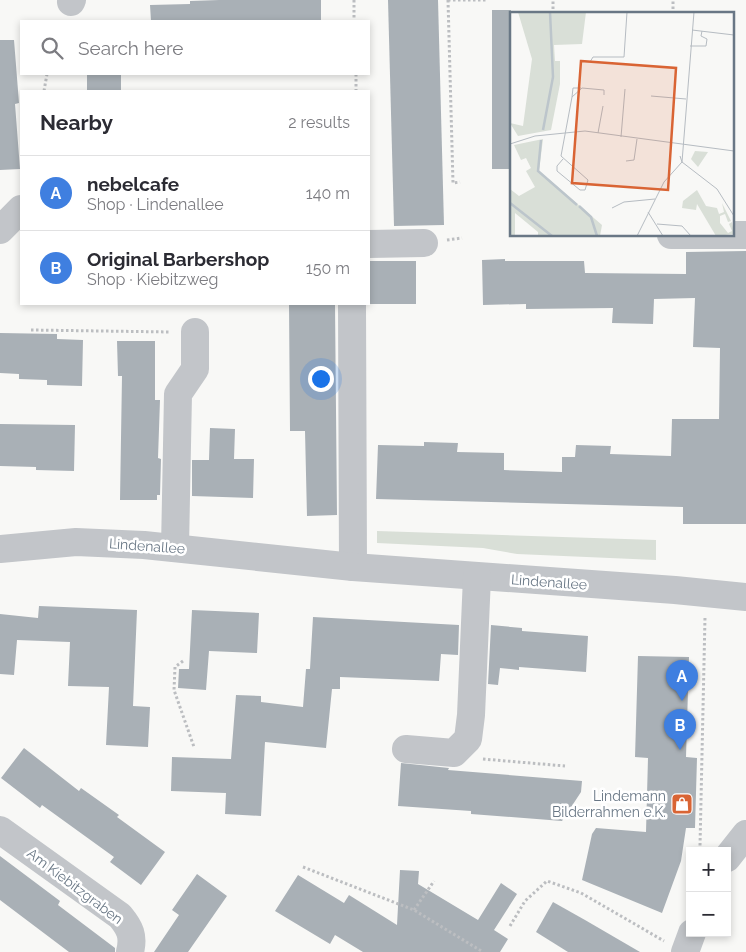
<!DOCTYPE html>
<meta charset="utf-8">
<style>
:root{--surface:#fff;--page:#f7f7f7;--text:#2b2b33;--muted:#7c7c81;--line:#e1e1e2;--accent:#d96434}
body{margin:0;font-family:Raleway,sans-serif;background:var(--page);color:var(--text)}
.controls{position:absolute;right:15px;bottom:15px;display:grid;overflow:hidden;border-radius:0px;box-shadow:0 2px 8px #0003}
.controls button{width:45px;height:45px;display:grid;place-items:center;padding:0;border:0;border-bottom:1px solid var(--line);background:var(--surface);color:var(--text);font:25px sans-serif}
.you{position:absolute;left:320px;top:378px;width:18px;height:18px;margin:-12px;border:4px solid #fff;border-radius:50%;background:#1a73e8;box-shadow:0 0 0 8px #1a73e833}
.badge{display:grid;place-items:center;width:32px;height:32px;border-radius:50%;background:var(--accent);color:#fff;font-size:16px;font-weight:700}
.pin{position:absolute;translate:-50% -41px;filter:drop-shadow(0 1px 2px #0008)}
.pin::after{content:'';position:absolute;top:26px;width:18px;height:15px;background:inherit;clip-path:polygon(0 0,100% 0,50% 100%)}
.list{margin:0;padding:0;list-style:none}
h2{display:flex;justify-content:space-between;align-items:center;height:65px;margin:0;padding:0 20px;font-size:21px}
h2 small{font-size:16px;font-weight:400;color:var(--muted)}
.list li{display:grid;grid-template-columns:32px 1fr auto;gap:15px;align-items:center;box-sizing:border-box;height:75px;padding:0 20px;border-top:1px solid var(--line)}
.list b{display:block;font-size:19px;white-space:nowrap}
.list p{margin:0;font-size:16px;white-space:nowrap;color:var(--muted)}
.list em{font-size:16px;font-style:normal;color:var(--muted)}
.icon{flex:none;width:28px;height:28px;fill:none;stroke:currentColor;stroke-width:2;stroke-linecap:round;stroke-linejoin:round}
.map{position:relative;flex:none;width:746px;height:952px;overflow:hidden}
.search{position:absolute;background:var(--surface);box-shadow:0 2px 8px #0003;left:20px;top:20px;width:350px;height:55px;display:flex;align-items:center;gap:12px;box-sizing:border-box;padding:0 18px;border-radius:0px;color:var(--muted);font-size:19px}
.panel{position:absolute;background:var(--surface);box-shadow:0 2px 8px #0003;left:20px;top:90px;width:350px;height:215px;border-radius:0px}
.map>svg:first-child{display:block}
.green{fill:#d9dfd7}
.building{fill:#a9b0b6}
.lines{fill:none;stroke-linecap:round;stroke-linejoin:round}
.path{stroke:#bcbec1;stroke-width:3;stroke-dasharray:2.5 2.5;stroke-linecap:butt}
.minor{stroke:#c2c5c9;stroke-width:28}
.labels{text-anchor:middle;stroke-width:5;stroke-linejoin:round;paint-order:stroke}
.street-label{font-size:14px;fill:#697785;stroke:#fff}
.poi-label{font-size:14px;fill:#697785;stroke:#fff;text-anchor:end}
.inset-river{fill:none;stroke:#bcc5cb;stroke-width:2.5}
.inset-road{fill:none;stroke:#b6bcc2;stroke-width:1}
.view{fill:#d96434;fill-opacity:0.15;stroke:#d96434;stroke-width:2.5}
.inset-edge{fill:none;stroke:#697785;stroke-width:2.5}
</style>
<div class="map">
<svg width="746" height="952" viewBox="0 0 746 952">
<rect width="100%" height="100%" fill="#f8f8f6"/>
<!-- green -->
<path class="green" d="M377,531L656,540V560L517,554L483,548L377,543Z"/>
<!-- building -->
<g class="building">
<path d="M219,0H321V21H151L150,5L190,4V1Z"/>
<path d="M388,0H438L444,225L394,226Z"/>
<rect x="492" y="10" width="19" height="159"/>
<path d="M0,40H14L19,103L15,104L20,169L0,170Z"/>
<rect x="87" y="74" width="34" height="17"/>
<path d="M746,251V524H683V507L376,499L378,445L424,446V442L458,443L457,452L504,453V470L562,472V457H575L576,445L611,446L610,454L671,456L672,419H719L720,348L693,347L695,298L654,299L653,324L612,323L613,308L526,309V304L483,305L482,260L505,259V261H584L585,273L686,274V252Z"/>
<rect x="369" y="261" width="47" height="43"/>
<path d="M289,304H335L337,515L307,516L305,431H290Z"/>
<path d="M0,333L57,334V339L83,340L82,386L47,385V380L19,379V374L0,373Z"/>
<path d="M117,341H155V400H160L158,458L161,459L160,495H157V500H120L122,376H118Z"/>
<path d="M0,424L75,425L74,471L36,470V467L0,466Z"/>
<path d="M210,428L235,429L234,459H254L253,498L192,496V460H209Z"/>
<path d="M39,606L137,610L133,706L150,707L148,747L106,745L109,687L68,686L70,642L17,640L14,675L0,674V614L38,618Z"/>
<path d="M192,610L259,613L257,653L209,651L206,690L178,688L179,669H189Z"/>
<path d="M313,617L459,625L458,655L441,654L439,681L340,677V689H332L326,748L265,742L261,816L225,814L226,793L171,791L172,757L231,759L236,695L261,696V702L303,707L306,669H310Z"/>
<path d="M491,625L522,628V631L588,636L586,672L519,667V670L500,668L498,685L488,684Z"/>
<path d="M638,656L689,657L686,757L697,758L695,828H686L681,861L662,913L582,880L592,834L596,828L646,832L648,758L635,757Z"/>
<path d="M24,748L79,791L81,788L119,815L117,817L165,852L141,885L110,862L114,857L42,805L40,808L1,778Z"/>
<path d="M401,763L449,768L448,770L582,781L581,792L562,821L471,814V811L398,806Z"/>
<path d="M0,856L60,901L58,905L115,948V952H69L0,900Z"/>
<path d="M400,870L419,871L418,884L478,920L501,883L517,894L494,930L508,939L500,952H363L335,935L330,944L275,911L298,875L344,903L349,895L397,925Z"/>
<path d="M197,874L227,896L188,952H154L179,915L172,910Z"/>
<path d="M553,902L585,920L640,952H568L536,932Z"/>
</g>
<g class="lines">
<!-- path -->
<g class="path">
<path d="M354,0V21"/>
<path d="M448,0L453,183L460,182"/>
<path d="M448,0H488"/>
<path d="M553,14V0"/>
<path d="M673,14V0"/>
<path d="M356,74V91"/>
<path d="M44,91L47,74"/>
<path d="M447,240L462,238"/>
<path d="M31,330L170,332"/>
<path d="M183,661L175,667L174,690L194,747"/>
<path d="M483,759L565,766"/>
<path d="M702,850L700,846L705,617"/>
<path d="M303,867L414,910L483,952"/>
<path d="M414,910L434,881"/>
<path d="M510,926L525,901L547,881L581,893L664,941"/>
</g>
<!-- minor -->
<g class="minor">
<path d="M71,2L72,0"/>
<path d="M0,230L21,209"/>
<path d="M671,235H746"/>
<path d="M369,244L424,243"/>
<path d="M352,304L353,567"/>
<path d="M175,548L178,394L195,369V332"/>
<path d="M0,549L76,542L144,545L353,567L675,590L746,597"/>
<path d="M406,749L454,753L468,739L471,715L477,577"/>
<path d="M0,830L120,916C130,928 134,936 130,952"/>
<path d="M727,858L746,834"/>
<path d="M685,952L692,933"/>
</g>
</g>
<!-- icons -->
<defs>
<g id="shop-square" transform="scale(1.125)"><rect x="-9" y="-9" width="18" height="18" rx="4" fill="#d96434" stroke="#fff"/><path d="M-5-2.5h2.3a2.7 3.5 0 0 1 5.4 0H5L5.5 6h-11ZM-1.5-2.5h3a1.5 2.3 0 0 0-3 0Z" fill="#fff"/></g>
</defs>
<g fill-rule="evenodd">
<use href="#shop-square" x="682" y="804"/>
</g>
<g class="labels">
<!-- street labels -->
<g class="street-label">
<text transform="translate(147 546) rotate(4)" y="5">Lindenallee</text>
<text transform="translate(549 582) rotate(4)" y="5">Lindenallee</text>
<text transform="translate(75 886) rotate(37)" y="5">Am Kiebitzgraben</text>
</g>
<!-- poi labels -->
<g class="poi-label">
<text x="666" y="801">Lindemann<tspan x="666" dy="16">Bilderrahmen e.K.</tspan></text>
</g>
</g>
<!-- overview -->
<g transform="translate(510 12)">
<rect width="224" height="224" fill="#f8f8f6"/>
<path d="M8,0H76L72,32L44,33L45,49H50V72L41,118L8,124L0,111L13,114L22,47ZM33,127L29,159L92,213L90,224H28V220L5,201V224H0V177L9,184L25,175L16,159L21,156L16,146L11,148L4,133ZM185,139L198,140L188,155L181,147ZM187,178L196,194L207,196L209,202L214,200L212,191L221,209L218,210L215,202L210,204V211L218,221L222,219L219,212L222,210L224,222L206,224L187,192L186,198L172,196L173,189Z" fill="#d9dfd7"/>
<path class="inset-river" d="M33,118L43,65L40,0M31,128L28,159L67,193M0,191L42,224M69,194L81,205L87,224"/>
<path class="inset-road" d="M182,18L224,23M180,34H196L197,27L191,24L192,19M80,50L83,45H114L117,0M141,84L176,87M62,85L63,76H71M88,121L93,94M111,125L115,77M0,132L25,124L75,119L224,139M170,144L172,150L207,177L224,204M53,147L47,154V159L70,178H75L78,168L51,144L62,85L72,76L94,78V83M116,149L124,148L127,127M172,150L184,0M102,196L114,190L145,187M138,200L153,224M147,212L172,214L181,224M127,224L154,170L172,150"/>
<path class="view" d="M71,49L166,56L158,178L62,171Z"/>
<rect width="224" height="224" class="inset-edge"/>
</g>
</svg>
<div class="controls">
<button>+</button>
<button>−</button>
</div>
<div class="you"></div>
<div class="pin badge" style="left:682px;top:701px;background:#3f7fe0">A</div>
<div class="pin badge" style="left:680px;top:750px;background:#3f7fe0">B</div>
<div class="search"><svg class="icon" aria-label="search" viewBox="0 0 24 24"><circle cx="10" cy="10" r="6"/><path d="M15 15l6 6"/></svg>Search here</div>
<section class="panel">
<h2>Nearby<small>2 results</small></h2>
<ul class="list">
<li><span class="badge" style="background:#3f7fe0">A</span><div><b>nebelcafe</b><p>Shop · Lindenallee</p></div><em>140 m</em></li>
<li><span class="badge" style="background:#3f7fe0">B</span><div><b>Original Barbershop</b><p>Shop · Kiebitzweg</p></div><em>150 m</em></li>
</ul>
</section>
</div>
